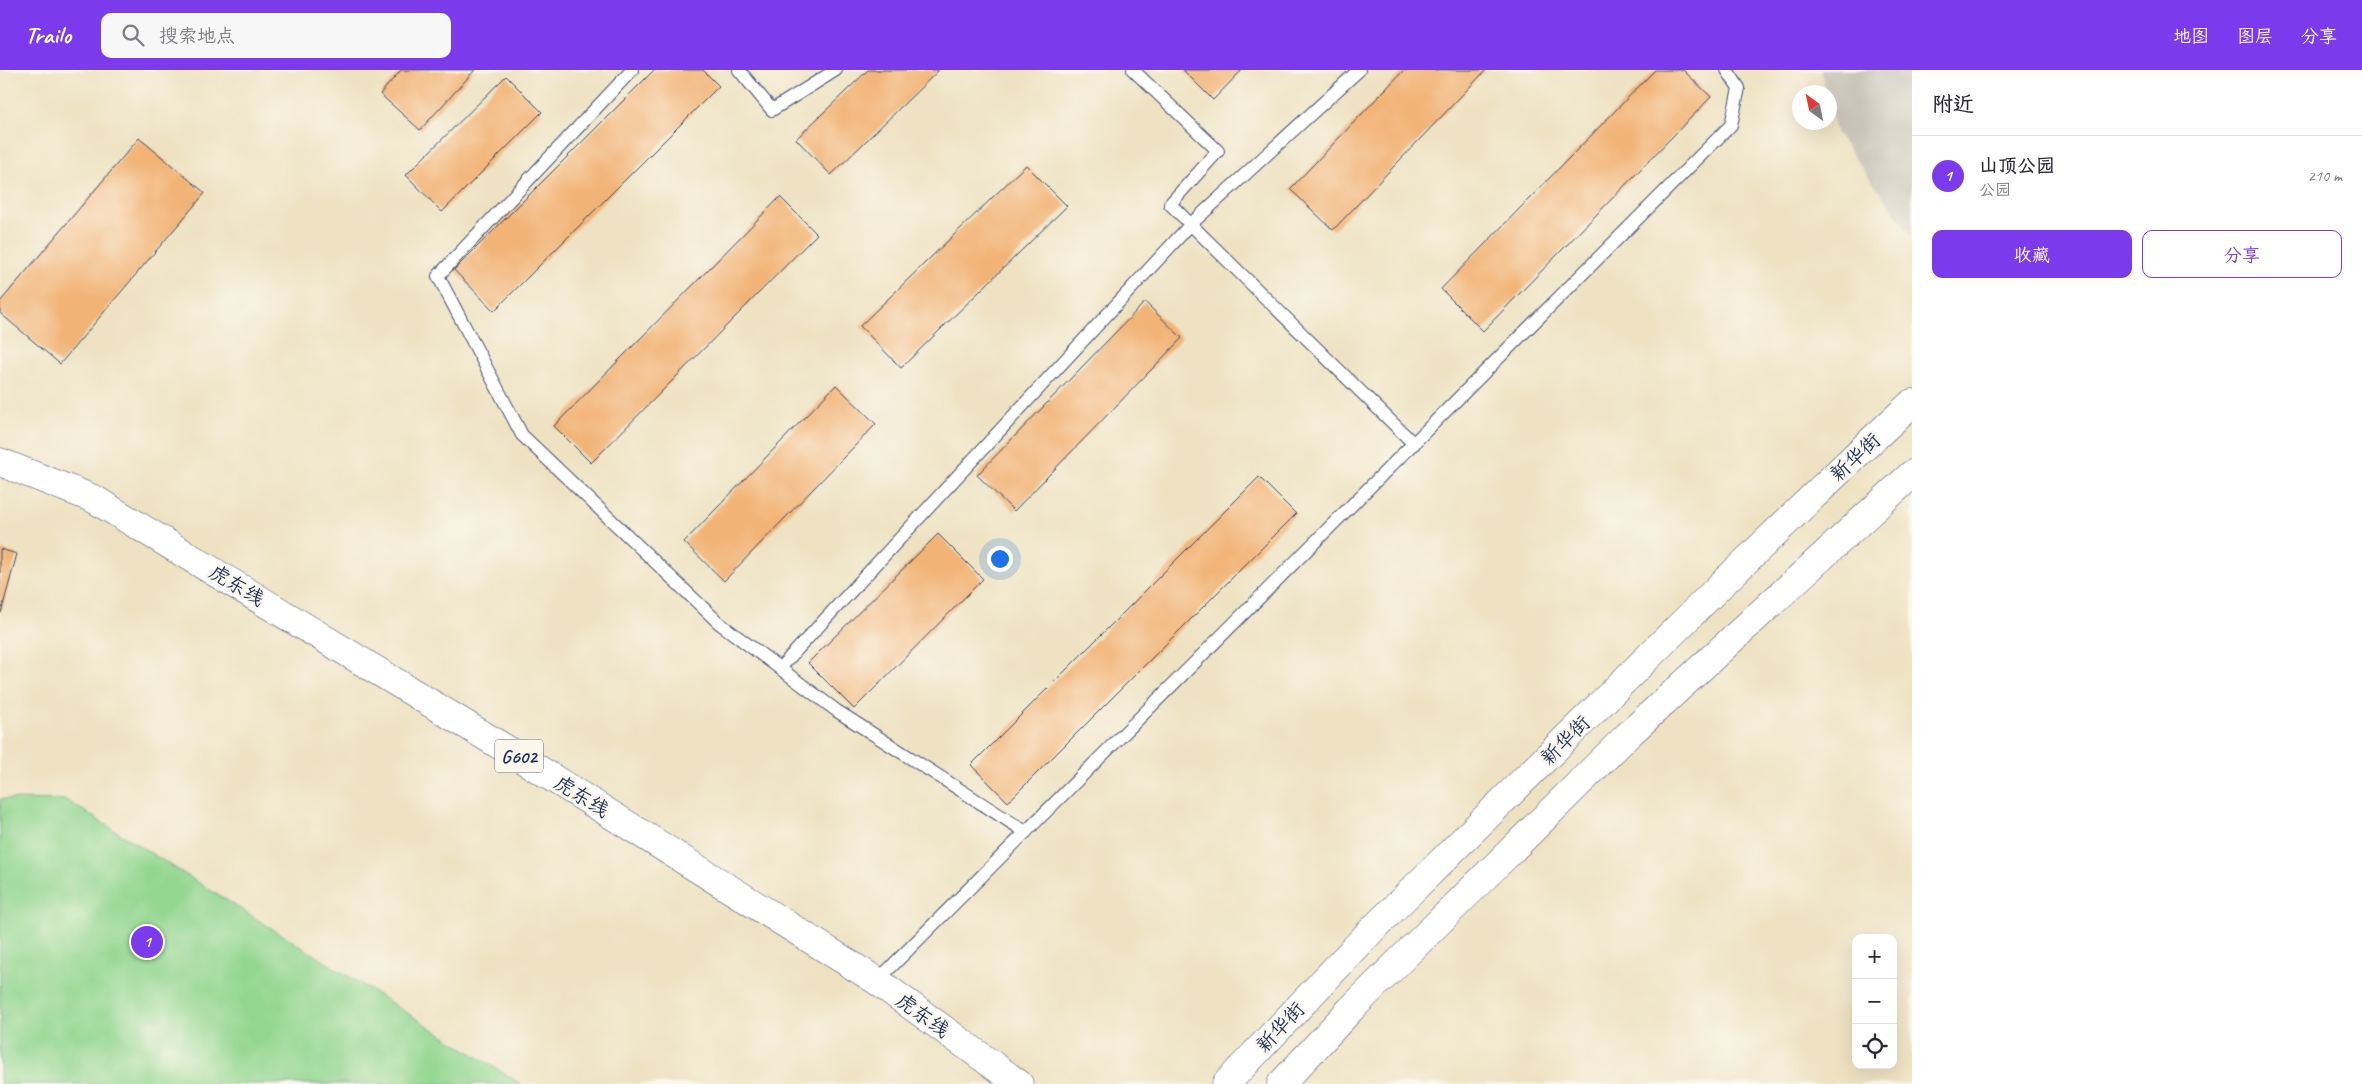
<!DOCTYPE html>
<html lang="zh">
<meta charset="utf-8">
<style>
:root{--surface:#fff;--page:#f7f7f7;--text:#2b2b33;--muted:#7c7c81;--line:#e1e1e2;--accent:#7c3aed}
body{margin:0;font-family:Caveat,"LXGW WenKai TC",sans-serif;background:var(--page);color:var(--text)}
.controls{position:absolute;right:15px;bottom:15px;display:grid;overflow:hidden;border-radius:10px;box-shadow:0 5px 20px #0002}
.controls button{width:45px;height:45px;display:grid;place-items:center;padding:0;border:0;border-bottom:1px solid var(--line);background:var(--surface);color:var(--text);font:25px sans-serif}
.compass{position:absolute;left:1792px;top:15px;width:45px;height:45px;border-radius:50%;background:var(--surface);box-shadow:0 5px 20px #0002;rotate:327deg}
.you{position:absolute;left:999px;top:488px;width:18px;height:18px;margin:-12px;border:4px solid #fff;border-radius:50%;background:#1a73e8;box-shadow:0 0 0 8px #1a73e833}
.badge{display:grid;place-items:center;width:32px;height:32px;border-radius:50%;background:var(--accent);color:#fff;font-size:16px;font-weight:700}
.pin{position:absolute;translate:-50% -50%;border:2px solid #fff;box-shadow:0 1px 5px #0006}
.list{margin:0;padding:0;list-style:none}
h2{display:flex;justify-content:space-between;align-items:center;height:65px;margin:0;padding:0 20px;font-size:21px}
h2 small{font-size:16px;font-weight:400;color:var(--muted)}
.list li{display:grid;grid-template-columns:32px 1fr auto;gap:15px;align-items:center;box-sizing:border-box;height:80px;padding:0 20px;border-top:1px solid var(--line)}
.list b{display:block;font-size:19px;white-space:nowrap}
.list p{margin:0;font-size:16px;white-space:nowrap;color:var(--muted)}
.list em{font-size:16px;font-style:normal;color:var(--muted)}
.actions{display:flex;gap:10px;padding:15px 20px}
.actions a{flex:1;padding:11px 0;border:1px solid var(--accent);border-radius:10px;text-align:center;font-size:18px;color:var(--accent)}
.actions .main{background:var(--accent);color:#fff}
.icon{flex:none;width:28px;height:28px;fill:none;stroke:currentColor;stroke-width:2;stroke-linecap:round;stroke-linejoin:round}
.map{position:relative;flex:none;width:1912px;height:1014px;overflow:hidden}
header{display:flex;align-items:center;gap:30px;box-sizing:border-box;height:70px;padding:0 25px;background:var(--accent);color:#fff}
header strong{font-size:24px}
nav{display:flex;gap:28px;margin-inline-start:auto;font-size:18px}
.search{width:350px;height:45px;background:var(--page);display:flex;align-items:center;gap:12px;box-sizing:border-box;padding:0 18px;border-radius:10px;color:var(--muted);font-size:19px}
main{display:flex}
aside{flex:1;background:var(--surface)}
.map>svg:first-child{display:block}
.industrial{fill:#c9c3b8}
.green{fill:#92d68f;stroke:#568276}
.building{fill:#f2b376}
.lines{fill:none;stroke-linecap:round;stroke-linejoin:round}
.lane-casing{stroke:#3b4a6d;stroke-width:14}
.secondary-casing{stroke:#3b4a6d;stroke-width:29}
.highway-casing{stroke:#3b4a6d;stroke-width:29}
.lane{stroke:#fff;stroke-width:12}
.secondary{stroke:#fff;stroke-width:28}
.highway{stroke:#fff;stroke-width:28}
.labels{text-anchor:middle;stroke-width:5;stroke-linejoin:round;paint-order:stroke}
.shield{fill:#fbf7ec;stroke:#5e6b89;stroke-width:1}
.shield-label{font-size:19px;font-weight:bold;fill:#1b2f5e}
.street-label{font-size:20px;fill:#1b2f5e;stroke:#fbf7ec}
</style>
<header>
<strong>Trailo</strong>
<div class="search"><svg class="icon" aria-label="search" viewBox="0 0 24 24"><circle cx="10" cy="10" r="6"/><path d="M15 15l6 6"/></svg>搜索地点</div>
<nav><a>地图</a><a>图层</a><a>分享</a></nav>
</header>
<main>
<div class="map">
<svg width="1912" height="1014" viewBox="0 0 1912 1014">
<rect width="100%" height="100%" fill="#fbf7ec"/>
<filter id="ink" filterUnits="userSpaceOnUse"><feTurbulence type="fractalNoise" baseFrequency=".02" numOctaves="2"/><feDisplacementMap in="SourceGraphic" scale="10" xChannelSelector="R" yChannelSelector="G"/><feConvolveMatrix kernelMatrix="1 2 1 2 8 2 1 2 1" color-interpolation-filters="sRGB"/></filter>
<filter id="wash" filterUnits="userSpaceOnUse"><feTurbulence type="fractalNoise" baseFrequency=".0096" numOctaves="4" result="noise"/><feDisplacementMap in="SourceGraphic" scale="20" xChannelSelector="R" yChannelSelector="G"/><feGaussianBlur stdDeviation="1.12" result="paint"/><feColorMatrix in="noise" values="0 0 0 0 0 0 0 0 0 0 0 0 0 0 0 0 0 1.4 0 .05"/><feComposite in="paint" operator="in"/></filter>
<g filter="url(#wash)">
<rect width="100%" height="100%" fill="#eee2c2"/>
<!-- industrial -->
<path class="industrial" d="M1821,0H1912V166L1836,62L1830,35V22H1826Z"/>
<!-- green -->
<path class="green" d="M0,729L66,730L521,1014H0Z"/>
<g id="blocks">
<!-- building -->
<g class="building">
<path d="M401,0H475L420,60L380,24Z"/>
<path d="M654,0H703L719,16L494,241L454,200Z"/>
<path d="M868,0H939L831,105L796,69Z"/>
<path d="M1183,0H1242L1213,30Z"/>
<path d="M1404,0H1486L1333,160L1290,119Z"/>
<path d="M1655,0H1683L1711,27L1483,261L1441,219Z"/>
<path d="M506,6L542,42L442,142L406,105Z"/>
<path d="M139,68L205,123L60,294L0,243V232Z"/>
<path d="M1026,95L1067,136L901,298L860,256Z"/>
<path d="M780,127L817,164L591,393L554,356Z"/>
<path d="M1145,232L1182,268L1014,441L977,405Z"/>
<path d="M836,315L876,354L724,511L684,472Z"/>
<path d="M1259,407L1296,444L1008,732L971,695Z"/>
<path d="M938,464L983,509L854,639L808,593Z"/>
<path d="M0,479L17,484L1,543H0Z"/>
</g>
</g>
</g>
<g filter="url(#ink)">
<use href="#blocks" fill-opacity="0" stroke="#3b4a6d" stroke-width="1"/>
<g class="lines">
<!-- lane casing -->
<g class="lane-casing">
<g id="lane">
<path d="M632,0L438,206L522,365L719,553L837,641L1026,762"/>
<path d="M739,0L772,40L836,0"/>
<path d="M1133,0L1218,81L1170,134L1414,374"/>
<path d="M780,598L1191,154L1359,0"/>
<path d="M877,911L1731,55L1739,18L1727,0"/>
</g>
</g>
<!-- secondary casing -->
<g class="secondary-casing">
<g id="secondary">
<path d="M1226,1014L1370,862L1723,513L1856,385L1912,333"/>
<path d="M1281,1014L1351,939L1628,665L1912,404"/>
</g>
</g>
<!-- highway casing -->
<g class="highway-casing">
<path id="highway" d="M0,392L94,429L511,682L877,911L1019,1014"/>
</g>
<!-- lane -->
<use href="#lane" class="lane"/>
<!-- secondary -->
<use href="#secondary" class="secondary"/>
<!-- highway -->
<use href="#highway" class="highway"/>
</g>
</g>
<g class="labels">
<!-- shield labels -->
<rect class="shield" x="495" y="669.5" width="48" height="33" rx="4"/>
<g class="shield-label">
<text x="519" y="693">G602</text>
</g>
<!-- street labels -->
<g class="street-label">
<text transform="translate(1855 387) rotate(-43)" y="7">新华街</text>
<text transform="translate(237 515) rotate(31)" y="7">虎东线</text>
<text transform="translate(1565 670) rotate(-45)" y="7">新华街</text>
<text transform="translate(582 726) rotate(32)" y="7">虎东线</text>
<text transform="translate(923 945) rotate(36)" y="7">虎东线</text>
<text transform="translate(1280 957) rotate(-47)" y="7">新华街</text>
</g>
</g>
</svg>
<div class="controls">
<button>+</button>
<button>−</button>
<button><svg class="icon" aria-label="locate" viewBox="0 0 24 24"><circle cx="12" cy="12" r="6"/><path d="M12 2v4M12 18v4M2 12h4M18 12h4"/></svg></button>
</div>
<svg class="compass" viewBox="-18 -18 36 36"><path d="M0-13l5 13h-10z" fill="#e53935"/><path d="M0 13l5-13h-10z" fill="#7c7c81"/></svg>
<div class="you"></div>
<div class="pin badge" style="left:147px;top:872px">1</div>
</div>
<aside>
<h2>附近<small></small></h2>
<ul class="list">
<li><span class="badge">1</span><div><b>山顶公园</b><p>公园</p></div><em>210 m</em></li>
</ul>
<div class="actions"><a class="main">收藏</a><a>分享</a></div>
</aside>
</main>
